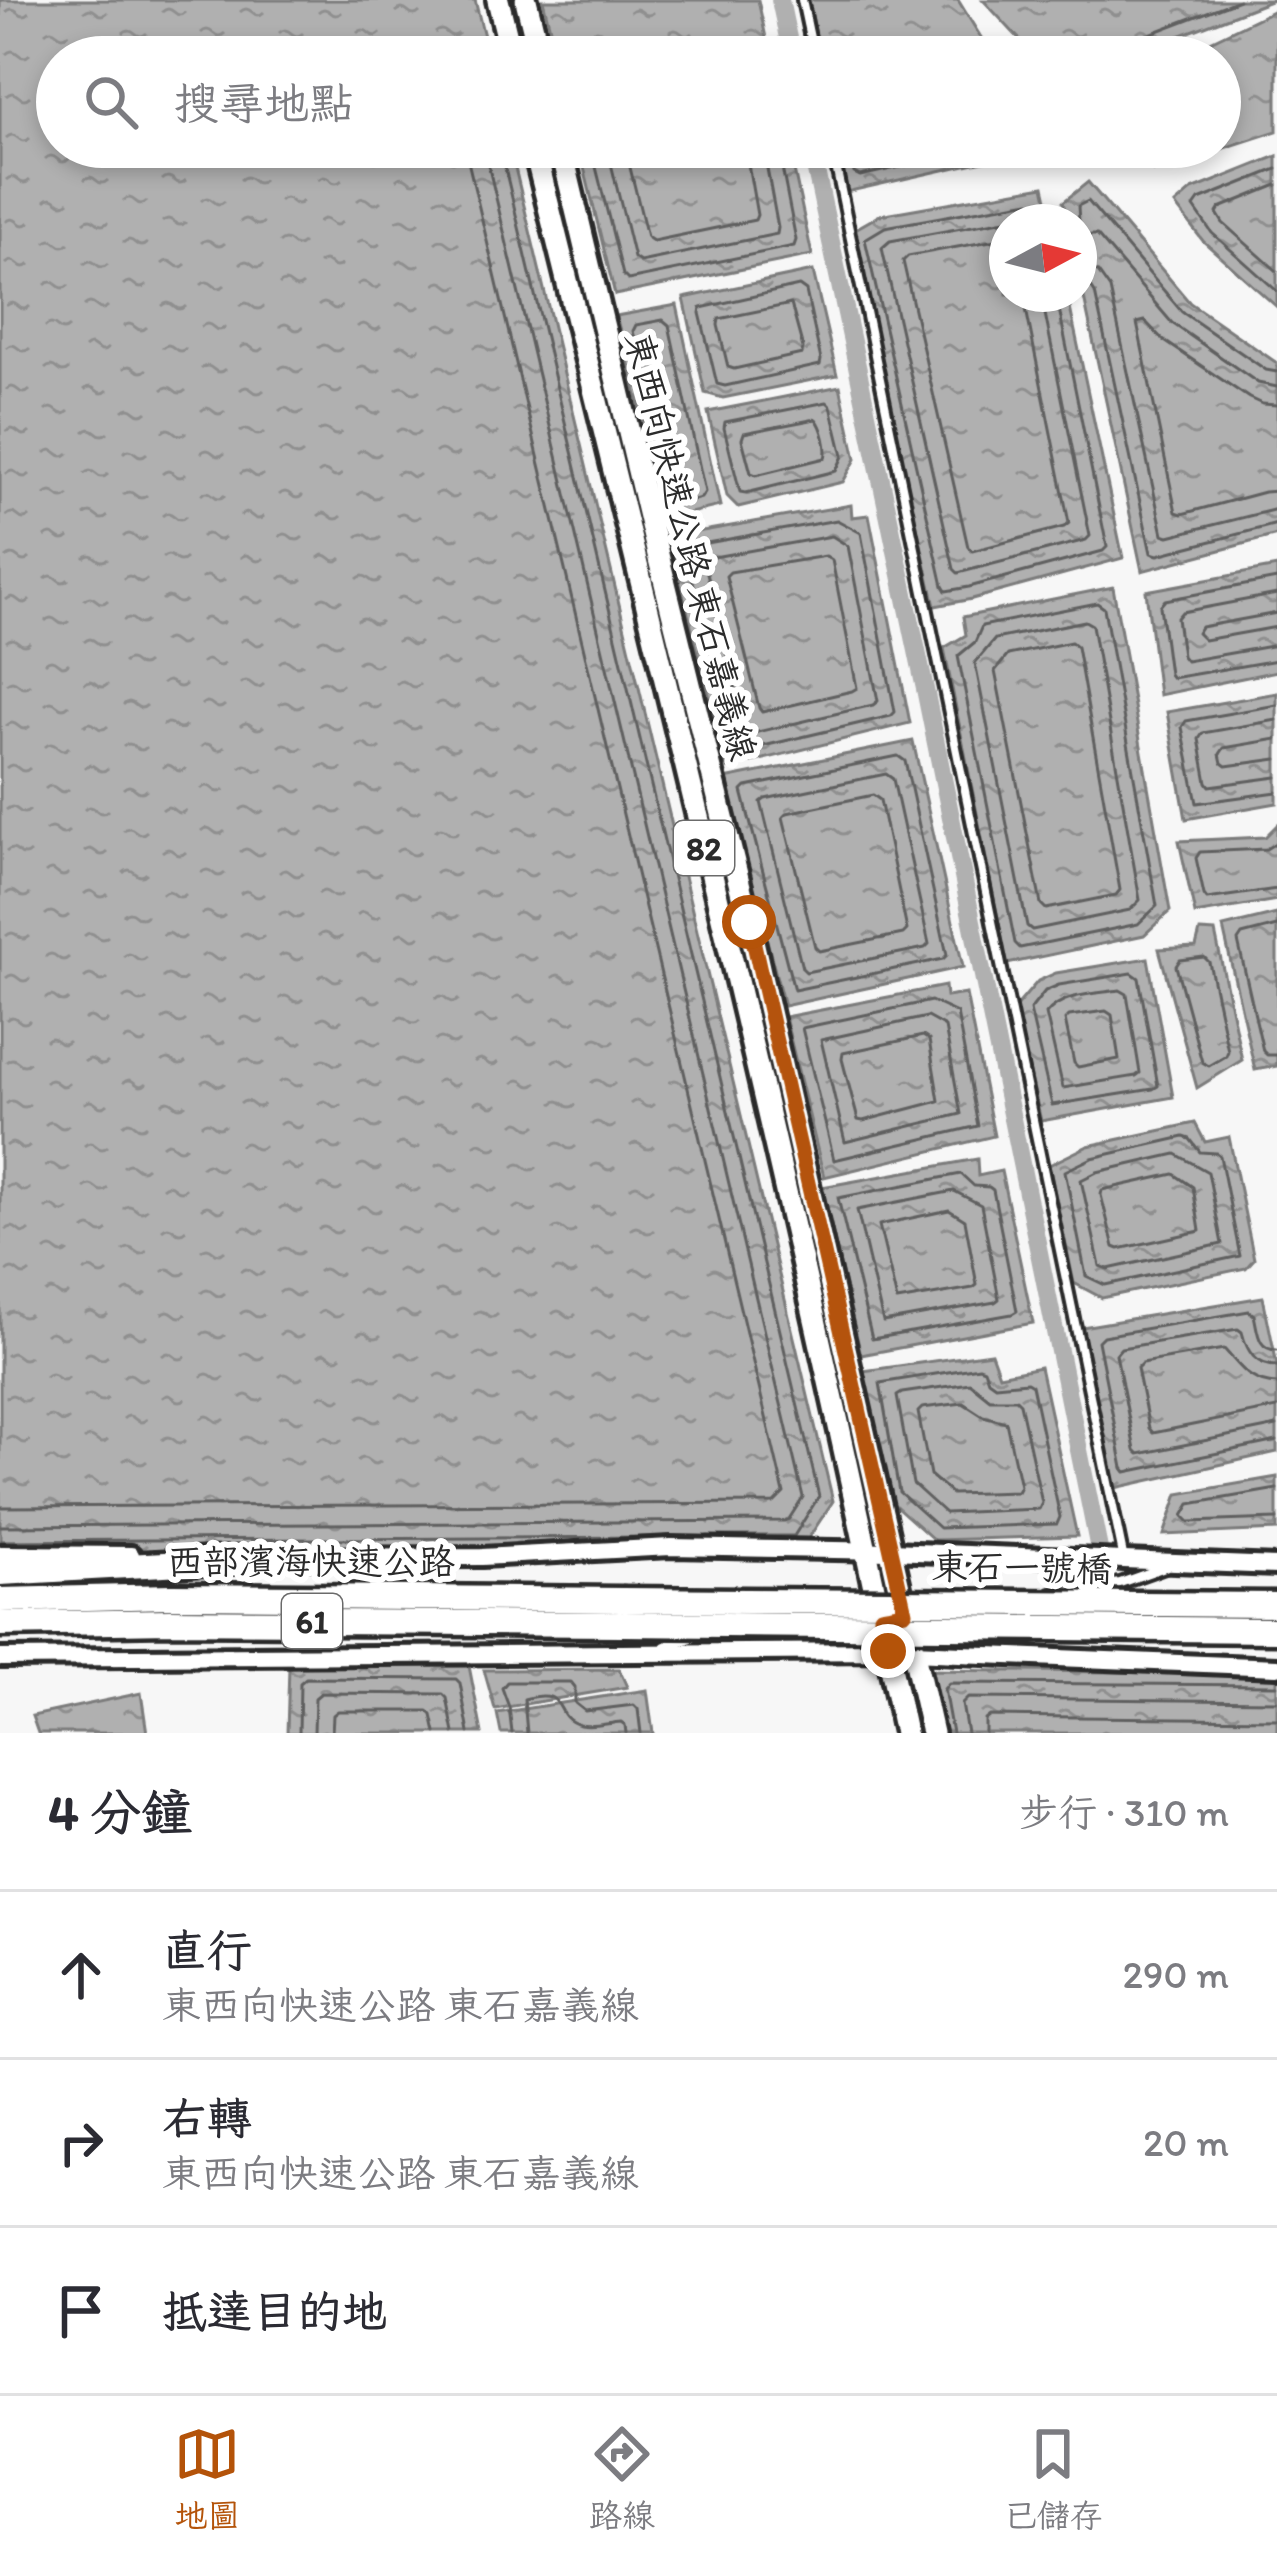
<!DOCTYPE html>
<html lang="zh-TW">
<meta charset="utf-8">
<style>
:root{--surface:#fff;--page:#f7f7f7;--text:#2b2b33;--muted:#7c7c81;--line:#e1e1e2;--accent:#b45309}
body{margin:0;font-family:Itim,"LXGW WenKai TC",sans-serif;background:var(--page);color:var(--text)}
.compass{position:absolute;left:989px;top:204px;width:108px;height:108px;border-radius:50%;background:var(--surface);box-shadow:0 6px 18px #0003;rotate:83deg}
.stop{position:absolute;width:36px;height:36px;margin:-27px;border:9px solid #b45309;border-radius:50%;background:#fff}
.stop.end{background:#b45309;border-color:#fff;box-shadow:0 3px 12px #0008}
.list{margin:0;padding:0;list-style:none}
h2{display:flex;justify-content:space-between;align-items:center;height:156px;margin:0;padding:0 48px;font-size:51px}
h2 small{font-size:39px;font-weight:400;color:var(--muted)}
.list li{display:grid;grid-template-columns:78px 1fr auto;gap:36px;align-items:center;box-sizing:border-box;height:168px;padding:0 48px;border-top:3px solid var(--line)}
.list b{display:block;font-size:45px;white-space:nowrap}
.list p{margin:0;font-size:39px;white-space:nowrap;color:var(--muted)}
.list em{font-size:39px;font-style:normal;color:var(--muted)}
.icon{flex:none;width:66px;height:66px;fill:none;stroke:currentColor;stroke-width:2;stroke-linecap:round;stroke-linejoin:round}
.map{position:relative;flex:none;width:1277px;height:1733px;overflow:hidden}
.search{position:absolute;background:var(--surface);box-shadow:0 6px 18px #0003;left:36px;right:36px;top:36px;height:132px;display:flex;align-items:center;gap:30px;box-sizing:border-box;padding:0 42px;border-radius:66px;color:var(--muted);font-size:45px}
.sheet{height:660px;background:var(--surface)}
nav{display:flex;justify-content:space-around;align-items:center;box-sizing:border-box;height:168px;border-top:3px solid var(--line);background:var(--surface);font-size:33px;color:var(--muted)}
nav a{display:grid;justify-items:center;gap:6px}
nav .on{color:var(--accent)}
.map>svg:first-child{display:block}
.water{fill:url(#water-ripples);stroke:#7b7b7b;stroke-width:3}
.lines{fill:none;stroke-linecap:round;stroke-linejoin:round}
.shore{stroke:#606060;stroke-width:3}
.canal{stroke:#b0b0b0;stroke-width:18}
.service-casing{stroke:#2b2b2b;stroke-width:16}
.tertiary-casing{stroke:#2b2b2b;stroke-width:26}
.primary-casing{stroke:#2b2b2b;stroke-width:30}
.trunk-casing{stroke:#2b2b2b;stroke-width:33}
.service{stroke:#fff;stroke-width:8}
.tertiary{stroke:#fff;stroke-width:16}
.primary{stroke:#fff;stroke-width:21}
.trunk{stroke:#fff;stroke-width:24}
.trunk-bridge-casing{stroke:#2b2b2b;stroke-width:33;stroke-linecap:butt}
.trunk-bridge{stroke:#fff;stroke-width:24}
.route{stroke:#b45309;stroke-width:15}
.labels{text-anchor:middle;stroke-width:12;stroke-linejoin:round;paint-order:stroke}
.shield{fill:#fff;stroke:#6b6b6b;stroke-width:3}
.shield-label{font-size:33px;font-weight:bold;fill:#2b2b2b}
.street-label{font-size:36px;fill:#2b2b2b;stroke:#fff}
</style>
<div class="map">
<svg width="1277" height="1733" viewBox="0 0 1277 1733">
<defs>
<pattern id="water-ripples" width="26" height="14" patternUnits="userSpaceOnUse" patternTransform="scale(3)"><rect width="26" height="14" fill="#b0b0b0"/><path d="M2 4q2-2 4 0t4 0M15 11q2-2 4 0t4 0" fill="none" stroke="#8f8f8f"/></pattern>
</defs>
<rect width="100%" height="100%" fill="#f7f7f7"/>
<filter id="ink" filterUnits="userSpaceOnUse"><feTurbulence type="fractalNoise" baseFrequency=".00833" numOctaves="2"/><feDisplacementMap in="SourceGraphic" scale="24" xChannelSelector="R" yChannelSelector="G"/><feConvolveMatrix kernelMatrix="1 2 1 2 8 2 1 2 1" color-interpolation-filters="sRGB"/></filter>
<g filter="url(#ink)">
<!-- water -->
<g class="water">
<path d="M0,0H475L489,57H57V147H510L833,1501L802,1548L0,1553Z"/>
<path d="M543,0H758L770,57H557Z"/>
<path d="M809,0H958L993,57H820Z"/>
<path d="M983,0H1273L1124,57H1036Z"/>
<path d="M1277,9V131L1153,171L1132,147H1220V57H1177Z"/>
<path d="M579,147H789L812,255L615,295Z"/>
<path d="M837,147H1031L1023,152L846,192Z"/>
<path d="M1277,156V307L1203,241L1175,205L1192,190Z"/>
<path d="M1088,182L1190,303L1277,363V535L1142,571L1079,274V222H1068L1063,202Z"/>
<path d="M1044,186L1052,222H1007V294H1067L1123,558L972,599L935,606L850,232L880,215Z"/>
<path d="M813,271L837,375L723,398L705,393L684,298Z"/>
<path d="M677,305L720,506L669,518L616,316Z"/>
<path d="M840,386L856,459L843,482L738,507L727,496L708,412Z"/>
<path d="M851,505L852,517L869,515L910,723L728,768L668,537Z"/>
<path d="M1277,567V671L1159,695L1146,591Z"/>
<path d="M1113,587L1170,911L1144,935L1007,964L944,648L966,635L963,617Z"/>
<path d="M1277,693V803L1186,819L1167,712Z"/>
<path d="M913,741L963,967L784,1006L725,779Z"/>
<path d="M1277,825V900L1195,914L1179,841L1265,837Z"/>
<path d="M1277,914V1066L1255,1070L1223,927Z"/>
<path d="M1200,931L1215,932L1242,1060L1197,1088L1159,949L1196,947Z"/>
<path d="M1148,958L1173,1097L1041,1121L1015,1008L1038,981L1056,973Z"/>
<path d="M945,986L946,997L966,994L994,1136L824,1177L785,1017Z"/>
<path d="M1195,1123L1205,1142L1229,1137L1254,1259L1246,1268L1102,1298L1074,1283L1049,1165L1088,1146Z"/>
<path d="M977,1159L978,1176L1001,1171L1033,1323L861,1355L822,1187Z"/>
<path d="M1263,1297L1277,1365V1452L1115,1488L1082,1327Z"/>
<path d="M991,1353L999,1375L1040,1367L1077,1536L934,1540L888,1499L863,1371Z"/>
<path d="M1277,1477V1530L1164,1535L1178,1494Z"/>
<path d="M289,1666H469L482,1733H287Z"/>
<path d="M619,1669L627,1687L495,1709L484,1670Z"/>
<path d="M928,1670L1277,1674V1733H941Z"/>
<path d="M647,1690L653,1733H501L497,1713Z"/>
<path d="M141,1693L147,1733H38L32,1716Z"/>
</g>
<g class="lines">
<!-- shore -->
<g class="shore">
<path d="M1126,57L1127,47L1134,40L1239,0"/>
<path d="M500,147L819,1496L794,1536H707"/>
<path d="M591,147L623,275L628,280L794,246L796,240L778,147"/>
<path d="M607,147L634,258L640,262L777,234L778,228L763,147"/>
<path d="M625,147L647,237L653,241L755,220L757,215L745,147"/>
<path d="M849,147L854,173L860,176L990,147"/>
<path d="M1277,169L1199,200L1194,207L1212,233L1277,291"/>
<path d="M1277,185L1220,208L1217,213L1223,223L1277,271"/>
<path d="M1024,222L1017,218L890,241L882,248L954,569L958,573L1086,540L1090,536L1041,294"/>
<path d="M1040,222L1036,204L1030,201L885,227L865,239L943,586L946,591L969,587L1103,551L1107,547L1056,294"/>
<path d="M1079,222L1078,206L1088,201L1182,312L1266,370L1277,372"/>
<path d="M1007,238L908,256L903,261L968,547L972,551L1064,527L1069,523L1023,294"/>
<path d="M1079,245L1091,235H1097L1172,323L1258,383L1277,387"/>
<path d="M1079,267L1098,272L1110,289L1163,534L1169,536L1277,509"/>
<path d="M1079,282L1089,284L1095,293L1151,553L1158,555L1277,524"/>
<path d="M799,286L806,291L821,360L820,365L725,386L717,384L700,313L701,308Z"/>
<path d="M791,304L803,348L802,354L734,369L728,367L718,325L719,319Z"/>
<path d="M663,320L669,325L705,492L701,498L682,503L676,498L633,331L636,325Z"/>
<path d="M827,402L831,406L843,456L836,471L746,493L740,492L724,428L725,422Z"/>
<path d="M1277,405L1262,404L1249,398L1163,340L1145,321L1137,323L1176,512L1182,514L1264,492L1277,491"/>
<path d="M816,419C823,427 828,449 825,458L756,475L751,473L742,439L744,433Z"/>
<path d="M837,520L861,533L895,712L891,716L738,752L735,748L685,549L690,546Z"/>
<path d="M832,536L848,546L878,701L873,705L749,734L746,730L704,561L708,558Z"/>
<path d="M826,556L832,560L857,688L852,691L762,712L759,708L726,576L730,572Z"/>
<path d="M1277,579L1165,600L1160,606L1169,674L1172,678L1277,660"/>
<path d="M1277,594L1182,612L1177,618L1182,656L1186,661L1277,645"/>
<path d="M1097,603L1104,608L1157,906L1138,924L1020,948L1015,943L958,656L975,642L982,626Z"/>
<path d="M1277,613L1201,627L1197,633L1204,640L1277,627"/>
<path d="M1085,621L1092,625L1140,900L1130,910L1032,930L1027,926L975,663L995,639Z"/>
<path d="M1071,642L1077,647L1120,890L1116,895L1046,909L1041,904L995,671L1008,655Z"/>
<path d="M1277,705L1186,721L1182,727L1197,803L1277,792"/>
<path d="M1277,720L1203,733L1199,739L1207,782L1210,786L1277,777"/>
<path d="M1277,739L1224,748L1220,754L1222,763L1226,766L1277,759"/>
<path d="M898,756L905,761L947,955L943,959L794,990L742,791L746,787Z"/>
<path d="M886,774L893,779L929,944L925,948L806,972L802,968L761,802L765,799Z"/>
<path d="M873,795L880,800L907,930L903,934L819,951L815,947L783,817L787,813Z"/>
<path d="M1277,842L1266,849L1200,852L1196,858L1204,895L1207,899L1277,889"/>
<path d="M1277,926L1242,935L1238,941L1263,1051L1267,1055H1277"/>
<path d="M1204,957L1209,962L1228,1051L1226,1056L1209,1066L1202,1062L1176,966L1180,960Z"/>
<path d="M1132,973L1139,978L1158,1086L1153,1089L1052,1105L1030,1010L1045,991L1059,985Z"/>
<path d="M1120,990L1127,994L1140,1073L1136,1076L1063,1088L1046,1014C1063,993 1094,994 1120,990Z"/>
<path d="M931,1001L957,1013L978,1126L834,1160L802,1028Z"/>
<path d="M1106,1011L1112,1015L1119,1059L1078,1067L1074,1063L1065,1020L1069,1016Z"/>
<path d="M927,1017L945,1027L961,1114L845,1142L821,1040Z"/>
<path d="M923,1036L929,1040L939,1101L863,1121L858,1120L842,1059L843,1053Z"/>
<path d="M1184,1137L1190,1139L1200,1152L1216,1153L1220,1156L1240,1256L1105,1285L1086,1276L1065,1171L1092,1158Z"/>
<path d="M1176,1154L1208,1172L1222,1244L1108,1269L1100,1266L1081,1180L1097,1172Z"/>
<path d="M961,1174L974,1186L989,1187L993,1190L1017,1311L1012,1314L872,1339L838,1198Z"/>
<path d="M1174,1174L1193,1187L1200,1231L1119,1249L1114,1247L1101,1195L1102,1190Z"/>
<path d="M954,1191L981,1205L999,1299L995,1302L883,1322L857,1210Z"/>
<path d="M949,1210L965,1220L977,1285L973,1288L897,1301L879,1225Z"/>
<path d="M1277,1350C1257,1350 1258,1331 1254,1315L1249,1311L1103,1336L1098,1341L1123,1468L1126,1472L1277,1441"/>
<path d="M1277,1366C1255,1365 1247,1352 1242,1332L1238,1329L1121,1348L1116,1354L1135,1450L1139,1454L1277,1426"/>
<path d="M979,1367L984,1369L988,1380L995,1385L1027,1382L1032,1385L1060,1517L1057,1524L939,1528L899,1492L880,1383Z"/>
<path d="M970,1383L990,1399H1016L1020,1403L1042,1503L1039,1509L945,1513L913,1484L897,1396L902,1393Z"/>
<path d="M1277,1384C1249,1383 1241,1367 1224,1349L1142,1363L1137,1368L1149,1428L1153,1433L1277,1408"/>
<path d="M963,1403L983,1416L1006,1422L1020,1486L1017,1492L952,1494L930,1475L918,1412L922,1408Z"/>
<path d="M1277,1489L1190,1504L1183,1516L1189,1522L1277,1519"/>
<path d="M0,1507L774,1503L784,1493L468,161L466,147"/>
<path d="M0,1526L784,1521L789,1519L803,1497L484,147"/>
<path d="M0,1541L653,1537"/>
<path d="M299,1733L300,1683L306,1678L456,1679L460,1683L469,1733"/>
<path d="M314,1733L315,1698L321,1693L443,1694L447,1698L454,1733"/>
<path d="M332,1733L333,1715L338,1711H428L432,1715L436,1733"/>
<path d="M512,1733L509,1707L502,1688L507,1682H571L575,1687V1703L585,1711L634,1705L638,1709L641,1733"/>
<path d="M527,1733L524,1699C571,1686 550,1717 580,1725C593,1728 608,1723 621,1722L625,1725L626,1733"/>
<path d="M952,1733L944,1689L949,1683L1277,1685"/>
<path d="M967,1733L962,1704L968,1698L1277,1701"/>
<path d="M985,1733V1720L990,1716L1277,1719"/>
</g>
<!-- canal -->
<g class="canal">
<path d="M780,0L792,57"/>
<path d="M811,147L925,689L1099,1549"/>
<path d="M1103,1569L1104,1576"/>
</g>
<!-- service casing -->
<g class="service-casing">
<g id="service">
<path d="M802,0L814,57"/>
<path d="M832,147L1124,1560"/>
<path d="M1051,1593L1120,1583L1165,1567"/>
<path d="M665,1646L702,1635"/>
</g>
</g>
<!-- tertiary casing -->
<g class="tertiary-casing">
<g id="tertiary">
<path d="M0,1554L131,1555"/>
<path d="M265,1558L482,1557L671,1547L891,1551L1277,1566"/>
<path d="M0,1658L888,1651L1277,1667"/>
</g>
</g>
<!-- primary casing -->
<g class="primary-casing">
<g id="primary">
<path d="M498,0L512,57"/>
<path d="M526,0L540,57"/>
<path d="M534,147C665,674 794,1202 905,1733"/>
<path d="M561,147L660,563L749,923L932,1733"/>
</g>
</g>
<!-- trunk casing -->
<g class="trunk-casing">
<g id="trunk">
<path d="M0,1573L272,1558"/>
<path d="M0,1600L172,1596L622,1600"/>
<path d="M0,1624L170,1621L623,1624"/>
</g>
</g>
<!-- service -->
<use href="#service" class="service"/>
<!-- tertiary -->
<use href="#tertiary" class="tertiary"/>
<!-- primary -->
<use href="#primary" class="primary"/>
<!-- trunk -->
<use href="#trunk" class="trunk"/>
<!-- trunk-bridge casing -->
<g class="trunk-bridge-casing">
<g id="trunk-bridge">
<path d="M622,1600L1277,1605"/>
<path d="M623,1624L1277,1630"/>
</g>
</g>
<!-- trunk-bridge -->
<use href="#trunk-bridge" class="trunk-bridge"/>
</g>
</g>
<g class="lines" filter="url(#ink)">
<!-- route -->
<path class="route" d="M749,922L905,1612L881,1616L888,1651"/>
</g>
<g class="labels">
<!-- shield labels -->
<g class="shield">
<rect x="674" y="821" width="60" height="54" rx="9"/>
<rect x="282" y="1594" width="60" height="54" rx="9"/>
</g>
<g class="shield-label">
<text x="704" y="860">82</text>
<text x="312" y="1633">61</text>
</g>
<!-- street labels -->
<g class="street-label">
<text transform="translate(691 546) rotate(76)" y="13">東西向快速公路 東石嘉義線</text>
<text x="311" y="1574">西部濱海快速公路</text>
<text transform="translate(1022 1567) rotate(1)" y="13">東石一號橋</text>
</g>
</g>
</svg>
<svg class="compass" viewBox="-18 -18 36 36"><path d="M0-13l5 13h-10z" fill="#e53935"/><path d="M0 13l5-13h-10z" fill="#7c7c81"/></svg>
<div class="stop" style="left:749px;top:922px"></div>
<div class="stop end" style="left:888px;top:1651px"></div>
<div class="search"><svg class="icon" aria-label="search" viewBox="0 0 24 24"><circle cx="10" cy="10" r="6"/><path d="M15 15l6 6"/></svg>搜尋地點</div>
</div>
<section class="sheet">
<h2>4 分鐘<small>步行 · 310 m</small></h2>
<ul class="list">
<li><svg class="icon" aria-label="ahead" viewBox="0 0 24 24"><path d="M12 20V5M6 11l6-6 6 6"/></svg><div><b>直行</b><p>東西向快速公路 東石嘉義線</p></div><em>290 m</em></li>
<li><svg class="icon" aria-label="right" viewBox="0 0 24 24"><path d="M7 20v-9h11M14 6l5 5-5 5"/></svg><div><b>右轉</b><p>東西向快速公路 東石嘉義線</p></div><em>20 m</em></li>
<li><svg class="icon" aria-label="arrive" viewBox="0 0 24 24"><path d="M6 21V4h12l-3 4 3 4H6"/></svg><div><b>抵達目的地</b></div></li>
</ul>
</section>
<nav>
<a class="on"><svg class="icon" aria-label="map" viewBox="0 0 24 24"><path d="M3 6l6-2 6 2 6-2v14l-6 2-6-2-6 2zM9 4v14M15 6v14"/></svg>地圖</a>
<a><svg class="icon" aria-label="directions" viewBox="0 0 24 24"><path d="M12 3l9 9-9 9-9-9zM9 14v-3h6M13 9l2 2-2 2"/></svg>路線</a>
<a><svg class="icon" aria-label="saved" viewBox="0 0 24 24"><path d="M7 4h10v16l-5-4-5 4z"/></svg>已儲存</a>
</nav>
